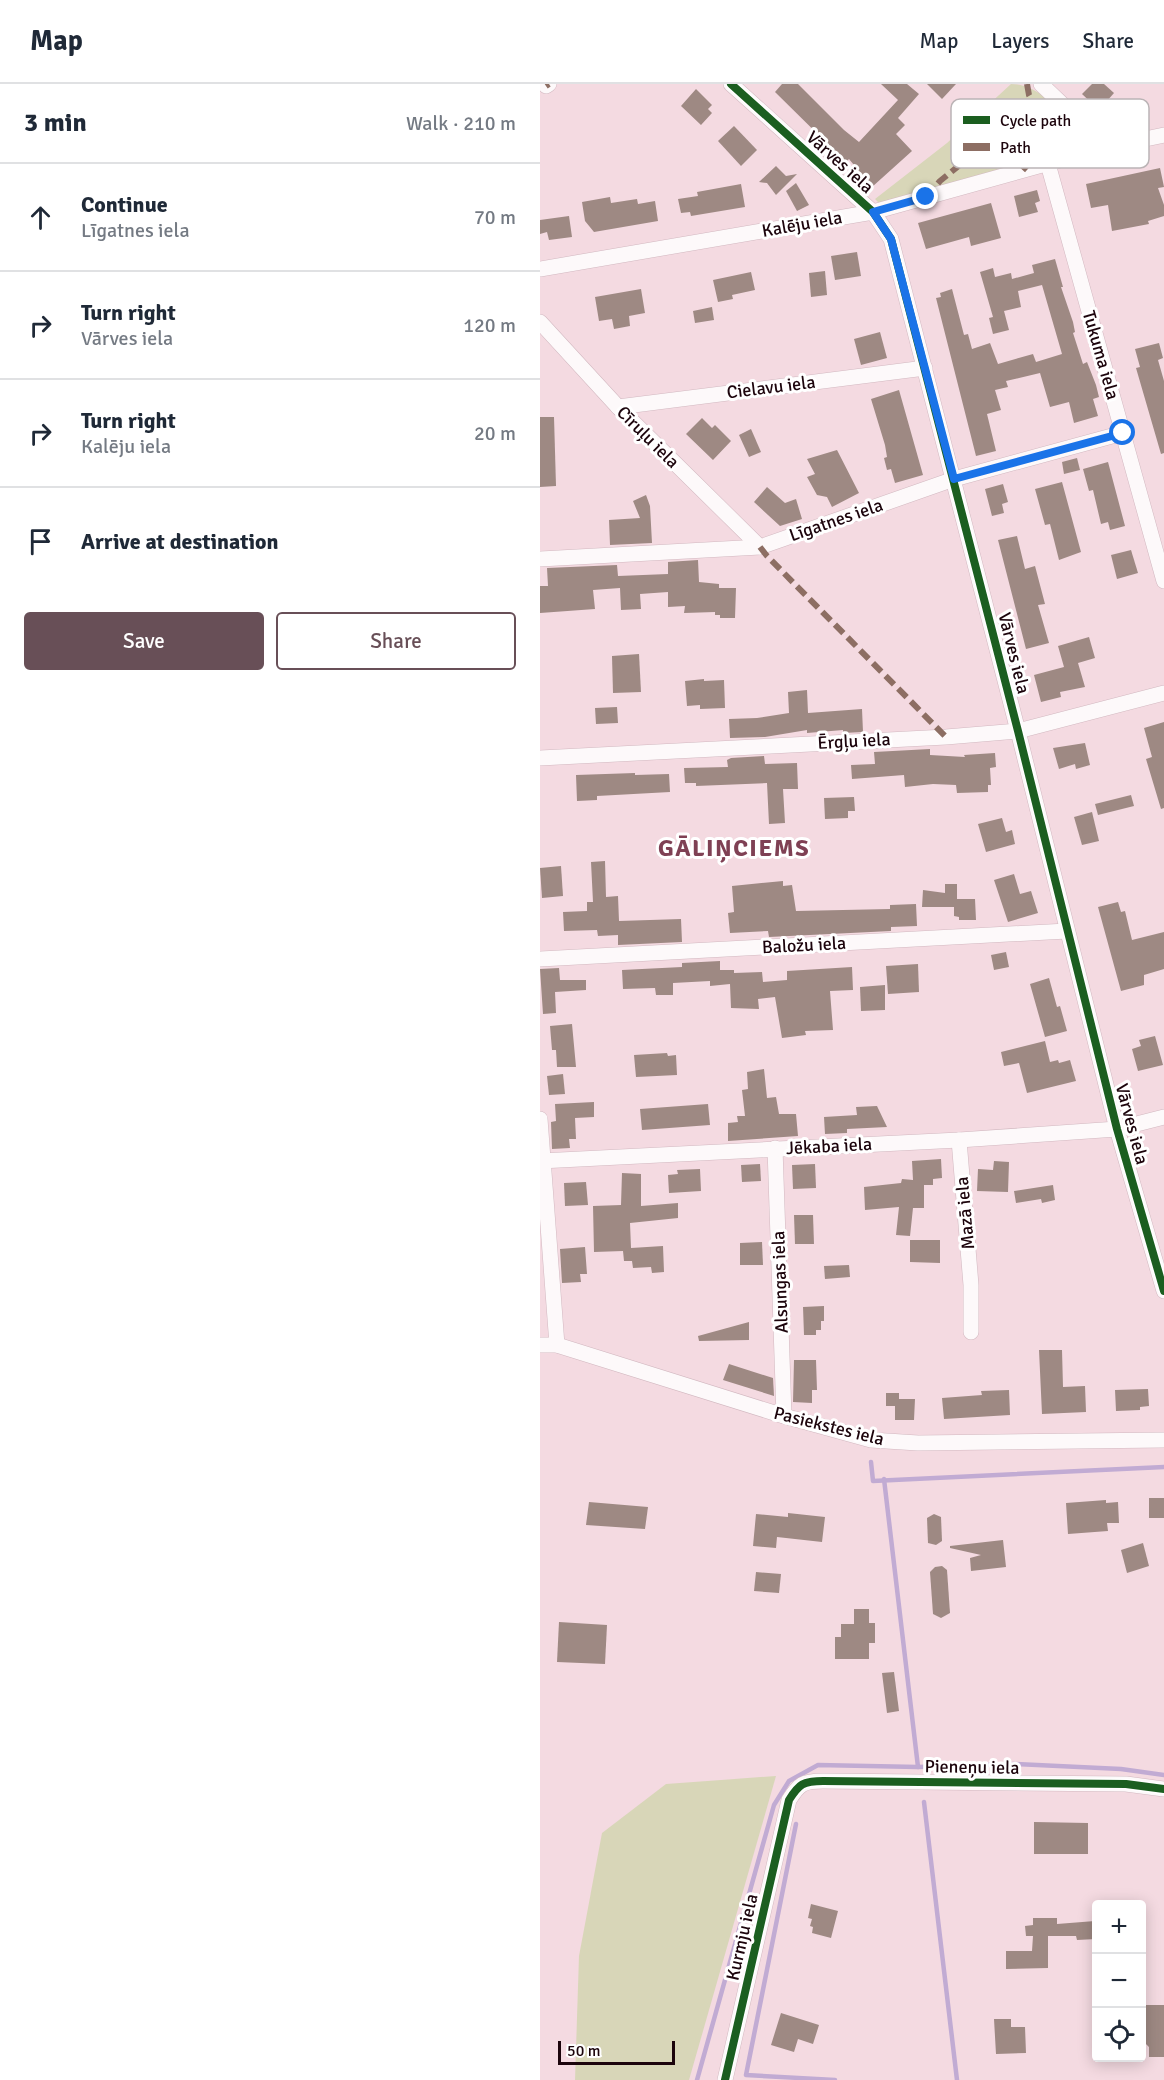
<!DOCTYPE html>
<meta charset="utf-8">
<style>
:root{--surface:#fff;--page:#f6f6f7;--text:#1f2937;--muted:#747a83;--line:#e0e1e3;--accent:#684f57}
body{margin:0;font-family:Signika,sans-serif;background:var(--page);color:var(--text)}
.controls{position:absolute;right:18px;bottom:18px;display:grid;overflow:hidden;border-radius:6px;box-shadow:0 3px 15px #0003}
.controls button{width:54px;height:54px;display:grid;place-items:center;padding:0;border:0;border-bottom:2px solid var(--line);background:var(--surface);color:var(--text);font:30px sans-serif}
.scale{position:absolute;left:18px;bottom:15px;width:117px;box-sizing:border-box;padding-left:6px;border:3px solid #1c040c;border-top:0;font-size:16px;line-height:21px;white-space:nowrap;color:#1c040c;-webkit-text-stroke:4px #fff;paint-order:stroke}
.stop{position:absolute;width:18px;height:18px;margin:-14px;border:4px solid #1a73e8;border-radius:50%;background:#fff}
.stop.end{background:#1a73e8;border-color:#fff;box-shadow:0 2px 6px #0008}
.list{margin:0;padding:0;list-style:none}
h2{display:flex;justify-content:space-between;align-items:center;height:78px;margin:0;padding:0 24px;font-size:26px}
h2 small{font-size:20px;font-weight:400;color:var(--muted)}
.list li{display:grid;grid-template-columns:39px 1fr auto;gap:18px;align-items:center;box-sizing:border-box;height:108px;padding:0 24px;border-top:2px solid var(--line)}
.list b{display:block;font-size:22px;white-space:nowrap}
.list p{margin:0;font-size:20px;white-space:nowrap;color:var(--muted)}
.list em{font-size:20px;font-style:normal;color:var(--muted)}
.actions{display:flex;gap:12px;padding:18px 24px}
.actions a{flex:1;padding:14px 0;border:2px solid var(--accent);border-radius:6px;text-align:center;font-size:21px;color:var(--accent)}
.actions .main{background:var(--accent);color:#fff}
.icon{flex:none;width:33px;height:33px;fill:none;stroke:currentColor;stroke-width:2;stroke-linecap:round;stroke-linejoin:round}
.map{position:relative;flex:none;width:624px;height:1996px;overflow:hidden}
header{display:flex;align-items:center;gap:36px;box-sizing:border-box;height:84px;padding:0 30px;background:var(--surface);border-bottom:2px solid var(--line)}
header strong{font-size:28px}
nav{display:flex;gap:33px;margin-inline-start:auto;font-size:21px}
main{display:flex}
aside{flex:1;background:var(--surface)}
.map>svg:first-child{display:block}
.green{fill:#d8d6b8}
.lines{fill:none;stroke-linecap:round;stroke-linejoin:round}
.stream{stroke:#c1abd3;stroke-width:4.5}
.building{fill:#9e8983}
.minor-casing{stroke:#d2b8c0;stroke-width:16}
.minor{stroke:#fdf9fa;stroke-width:15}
.quiet{stroke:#8d6e63;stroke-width:6;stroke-dasharray:12 6;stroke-linecap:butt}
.cycleway-casing{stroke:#fff;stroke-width:11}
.cycleway{stroke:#1b5e20;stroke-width:8}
.route{stroke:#1a73e8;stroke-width:8}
.labels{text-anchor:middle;stroke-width:6;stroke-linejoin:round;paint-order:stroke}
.street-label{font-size:18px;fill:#1c040c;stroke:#fff}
.district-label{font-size:24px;font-weight:bold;letter-spacing:1.5px;fill:#7f4054;stroke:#fff}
.key{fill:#fff;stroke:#bbb4b6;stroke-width:1.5}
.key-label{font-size:16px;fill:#1c040c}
</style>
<header>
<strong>Map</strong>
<nav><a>Map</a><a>Layers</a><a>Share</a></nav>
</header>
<main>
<aside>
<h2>3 min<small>Walk · 210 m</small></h2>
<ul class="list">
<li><svg class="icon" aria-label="ahead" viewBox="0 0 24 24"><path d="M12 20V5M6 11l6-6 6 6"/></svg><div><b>Continue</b><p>Līgatnes iela</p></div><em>70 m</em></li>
<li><svg class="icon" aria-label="right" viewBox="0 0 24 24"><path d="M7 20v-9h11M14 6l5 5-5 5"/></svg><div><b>Turn right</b><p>Vārves iela</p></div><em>120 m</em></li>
<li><svg class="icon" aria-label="right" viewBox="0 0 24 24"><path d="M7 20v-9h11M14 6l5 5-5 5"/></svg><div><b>Turn right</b><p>Kalēju iela</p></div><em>20 m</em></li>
<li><svg class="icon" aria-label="arrive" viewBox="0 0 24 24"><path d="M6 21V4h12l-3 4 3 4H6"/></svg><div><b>Arrive at destination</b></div></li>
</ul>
<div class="actions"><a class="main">Save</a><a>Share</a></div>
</aside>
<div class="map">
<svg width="624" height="1996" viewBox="0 0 624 1996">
<rect width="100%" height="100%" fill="#f4dae1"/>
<!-- green -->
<g class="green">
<path d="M471,0C496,0 521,24 532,46L526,61L510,71L340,120L335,115L407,59Z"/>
<path d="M236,1692L149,1996H35L39,1872L62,1749L126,1700Z"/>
</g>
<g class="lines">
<!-- stream -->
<g class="stream">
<path d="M331,1378L333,1397L624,1383"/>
<path d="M344,1395L378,1683"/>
<path d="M384,1718L417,1996"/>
<path d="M256,1740L206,1991L295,1996"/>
<path d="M157,1996L234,1721L249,1697L278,1681L378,1683L475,1680L581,1685L624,1691"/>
</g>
</g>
<!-- building -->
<g class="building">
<path d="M242,0H258L304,46L319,58L358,16L341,0H367L379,10L358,34L365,41L356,50L372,67L332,103L309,75L306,78L235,8Z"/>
<path d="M387,0H416L402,15Z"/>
<path d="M552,0H564L574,9L559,26L542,10Z"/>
<path d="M156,5L172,21L168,25L172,29L161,41L141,22Z"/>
<path d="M194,42L217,66L201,82L178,57Z"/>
<path d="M236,82L246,92L257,90L236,111L227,99L219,98Z"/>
<path d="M620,84L624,103L618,104L624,121V132L608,137L609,140L572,147L568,121L551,124L546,100Z"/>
<path d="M256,99L269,121L257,127L246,107Z"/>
<path d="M201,100L205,123L151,132L150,128L141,129L138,115L158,112L157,108Z"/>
<path d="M497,106L500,117L495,119L498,128L479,133L474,112Z"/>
<path d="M70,113L71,119L97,115L98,120L115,117L118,137L54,148L45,137L42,118Z"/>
<path d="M451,119L461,154L431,162L429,153L386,165L378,139Z"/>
<path d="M29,132L32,153L9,156L7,148L0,150V136Z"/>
<path d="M317,168L321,192L295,196L291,172Z"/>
<path d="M515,175L523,203H521L533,238L535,248L533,249L543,280L547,278L556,301L559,313L553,315L558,332L534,339L529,318L510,323L500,289L466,297L468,303L455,306L461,326L447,330L456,367L436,372L396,214L401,213L400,209L412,205L424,251L428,250L432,265L450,259L458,280L493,270L496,278L522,270L502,201L478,207L481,223L464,227L469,246L453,250L449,234L453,233L440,188L453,184L455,193L471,189L472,195L494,189L492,181Z"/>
<path d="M285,187L287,211L271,213L269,189Z"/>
<path d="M211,188L215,206L192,211L193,215L178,218L173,196Z"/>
<path d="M101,205L105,229L89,232L90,242L74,245L72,235L59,237L55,213Z"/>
<path d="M172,223L174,236L155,239L153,227Z"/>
<path d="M340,248L347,274L321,281L314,255Z"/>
<path d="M619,259L623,274L618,276L624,297V369L621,370L596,284L600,283L595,265Z"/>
<path d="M359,306L383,391L355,399L351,385L347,386L344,374L347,373L345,361L331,315Z"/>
<path d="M0,333H14L16,402L0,403Z"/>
<path d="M162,334L172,344L175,341L191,357L173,376L146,350Z"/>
<path d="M211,345L221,368L209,373L199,351Z"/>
<path d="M297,366L319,409L292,423L287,413L277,411L267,393L275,390L267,375Z"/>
<path d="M537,374L540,386L524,390L522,378Z"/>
<path d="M568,378L585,442L570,446L568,438L561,440L553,406L549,407L543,385Z"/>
<path d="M522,398L541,468L519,476L510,440L505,441L495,405Z"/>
<path d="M463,400L468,418L462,420L464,429L452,432L445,405Z"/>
<path d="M227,403L245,419L256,415L262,435L240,442L214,418Z"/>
<path d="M106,411L110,422L112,459L70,461L69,436L100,434L93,417Z"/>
<path d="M477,452L485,485L495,482L505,520L498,521L509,559L486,565L458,456Z"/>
<path d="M591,466L598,489L577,495L571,471Z"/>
<path d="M158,476L159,498L179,500V504H196L195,534H180V531H175V528L144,529L145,522L128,523V508L100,510L101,525L81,526L80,504L53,506L55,525L0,529V502H8L7,484L77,481L78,492L128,490V478Z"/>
<path d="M549,553L555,574L538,579L545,603L520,608L521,613L501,618L494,591L524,583L518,562Z"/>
<path d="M99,570L101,608L73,609L72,572Z"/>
<path d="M164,595V597L184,596L185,624L160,625V621L147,622L145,597Z"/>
<path d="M267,606L268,629L322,625L323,648L303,649V646L267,649V646L225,653L190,654L189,635L217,634L249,629L248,608Z"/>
<path d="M77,623L78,639L56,640L55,624Z"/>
<path d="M624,638V724L621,725L606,675L612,673L604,644Z"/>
<path d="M545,659L550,681L536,685L535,680L519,685L513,664Z"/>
<path d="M390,665V671L425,673L424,671L455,669L456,683L450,684L451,701H448V708L417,709L416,701L393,700L365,703L364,691L312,695L311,681L335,680L334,668Z"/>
<path d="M224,672L225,680L257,679L258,705H243L245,739L229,740L227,699L156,702V699H145L144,684L188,683L187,676L191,674Z"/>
<path d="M95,689V691L129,690L130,708L57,712V716L37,717L36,691Z"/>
<path d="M591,711L594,722L558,731L555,720Z"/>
<path d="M314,713L315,727H308V734L285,735L284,714Z"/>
<path d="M552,728L559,757L542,761L534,733Z"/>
<path d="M462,734L466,748L472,746L475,760L446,768L438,740Z"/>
<path d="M65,777L66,813L78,812L79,837L141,835L142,858L78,861V851L58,852L57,846L24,847L23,828L47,827V818H53L51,778Z"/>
<path d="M21,782L23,812L2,814L0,784Z"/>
<path d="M474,790L480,810L491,807L498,829L468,838L454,796Z"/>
<path d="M243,797V802L252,801L256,827L350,825V821L376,820L377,842L351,843V847L229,853L228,847L190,849L188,829L194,828L192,802Z"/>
<path d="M405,800H417V815H435L436,836H419V833L414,832V823H382L383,806L405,809Z"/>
<path d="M578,818L581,828L585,827L592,856L624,848V885L604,891V901L581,907L558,823Z"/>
<path d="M466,868L469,883L454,886L451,871Z"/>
<path d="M180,877V886H194V889L222,888L223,898L247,896V887L312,883L313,906L290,907L293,946L265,947L266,951L242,954L235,913L218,915L219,925L191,924L190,900L170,902V897L133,899V911H116L115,904L83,905L82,886L142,883V879Z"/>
<path d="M378,880L379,908L348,910L346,882Z"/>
<path d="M19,884L20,896H46V906L15,908L16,929L3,930L0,885Z"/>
<path d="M509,894L517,923L520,922L527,947L505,953L490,900Z"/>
<path d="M345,901V926L321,927L320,903Z"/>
<path d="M32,940L36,983H17L16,966H12L10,942Z"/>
<path d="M615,952L623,981L598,987L592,965L601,962L599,956Z"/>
<path d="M505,957L510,978L518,976L519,979L530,976L536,997L487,1009L479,979L464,982L461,968Z"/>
<path d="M127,969L128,972L136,971L137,991L96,993L94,971Z"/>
<path d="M224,985L227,1014L236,1013L239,1030H256L258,1052L188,1057V1039L198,1038L197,1032H205L202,1006L208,1005L207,988Z"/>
<path d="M23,990L25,1010L9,1011L7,992Z"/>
<path d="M54,1018V1033L35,1034L36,1055H29L30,1064L12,1065L11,1038L16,1037L15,1020Z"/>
<path d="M168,1020L170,1041L102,1046L100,1025Z"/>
<path d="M337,1022L347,1043L307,1045V1049L285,1050L284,1033L317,1031L316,1023Z"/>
<path d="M401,1075L402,1094L393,1095V1101H384V1124H373L370,1152L356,1151L359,1123L325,1126L324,1103L361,1099L362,1095L373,1096L372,1077Z"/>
<path d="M454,1077L469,1078L468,1108L437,1107L438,1085L453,1086Z"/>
<path d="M220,1080L221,1097L202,1098L201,1081Z"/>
<path d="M275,1080L276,1104L253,1105L252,1081Z"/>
<path d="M160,1085L161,1107L129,1109L128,1091L138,1090L137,1086Z"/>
<path d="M82,1089L101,1090V1122L138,1119V1134L90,1139L91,1164L123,1162L124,1188L112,1189L111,1183L93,1184L92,1177H84L83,1167L54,1168L53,1122L81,1121Z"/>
<path d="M46,1098L48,1121L25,1122L24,1099Z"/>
<path d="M513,1101L515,1116L502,1119L501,1115L476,1119L474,1107Z"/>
<path d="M254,1131H273L274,1160H255Z"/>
<path d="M370,1156H400V1179L370,1178Z"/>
<path d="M222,1158L223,1181H200V1159Z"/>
<path d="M45,1163L47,1190H40L41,1198L22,1199L20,1165Z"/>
<path d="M309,1181L310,1193L285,1195L284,1182Z"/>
<path d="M284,1222V1237H281V1246H276V1251H264L263,1223Z"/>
<path d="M209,1238V1256L159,1257L158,1252Z"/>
<path d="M499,1266H522L523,1303L545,1302L546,1328L502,1330Z"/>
<path d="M254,1276H276L277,1306H272V1319L253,1318Z"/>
<path d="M189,1280L233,1294L234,1312L183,1296Z"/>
<path d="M608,1305L609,1322L600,1323V1326L576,1327L575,1306Z"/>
<path d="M469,1306L470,1331L404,1335L402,1314L442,1311L441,1307Z"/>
<path d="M346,1309H359V1315H375L374,1336H355V1322H346Z"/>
<rect x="609" y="1414" width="15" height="20"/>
<path d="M566,1416V1419L578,1418L579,1439H567L568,1447L528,1450L526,1419Z"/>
<path d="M49,1418L108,1423L105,1445L46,1441Z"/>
<path d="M248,1429L285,1433L282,1458L237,1453L236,1464L213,1462L216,1430L248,1433Z"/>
<path d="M394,1430L401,1433L402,1457L396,1461L388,1459L387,1434Z"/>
<path d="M463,1456L466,1483L431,1487L430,1474L441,1471L410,1464V1462Z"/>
<path d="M603,1459L609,1482L587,1489L581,1466Z"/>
<path d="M402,1482L407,1486L410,1529L401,1534L393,1530L390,1488L395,1483Z"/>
<path d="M216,1488L241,1490L239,1509L214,1507Z"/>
<path d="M314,1525H329V1539H335V1559H329V1575H295V1553H301V1540H314Z"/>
<path d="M19,1538L67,1541L65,1580L17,1578Z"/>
<path d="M354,1588L359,1627L347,1629L342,1589Z"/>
<path d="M494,1738L548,1739V1770H494Z"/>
<path d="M271,1820L298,1827L291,1854L272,1849L273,1843L270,1842L272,1835L268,1834Z"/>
<path d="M493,1834H517V1840L555,1837L556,1855L537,1856L536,1852H508V1884L466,1885V1867H492L493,1852H486L485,1842L493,1841Z"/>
<path d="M602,1921H624V1973H609V1963L602,1956Z"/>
<path d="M241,1929L279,1941L273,1960L258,1955L254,1968L231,1961Z"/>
<path d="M454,1935H471V1943H485L486,1969L456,1970Z"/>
</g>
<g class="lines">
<!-- minor casing -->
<g class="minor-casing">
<g id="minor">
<path d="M191,0L333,128L351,155L478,647L577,1045L624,1207"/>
<path d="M501,0L567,63"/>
<path d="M6,2L9,0"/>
<path d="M508,80L624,497"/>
<path d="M0,185L333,128L567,63L624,51"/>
<path d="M0,238L78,323L220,463"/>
<path d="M78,323L385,284"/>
<path d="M0,475L220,463L414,395L583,349"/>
<path d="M0,674L406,653L478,647L624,609"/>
<path d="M0,875L527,847"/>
<path d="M0,1035L17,1261"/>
<path d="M419,1056L431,1201V1248"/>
<path d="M235,1064L244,1332"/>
<path d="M0,1077L419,1056L577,1045L624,1033"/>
<path d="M0,1261H17L244,1332L331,1356L378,1359L624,1356"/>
<path d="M185,1996L249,1716C259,1700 263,1697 283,1697L586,1700L624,1705"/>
</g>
</g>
<!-- minor -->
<use href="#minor" class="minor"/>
<!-- quiet -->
<g class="quiet">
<path d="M487,0L489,11L495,22"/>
<path d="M6,2L9,0"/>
<path d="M508,80L511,57L510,39L495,22L486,25L481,34L511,57"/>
<path d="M386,113L400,97L452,55L487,86"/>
<path d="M220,463L227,472L406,653"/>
</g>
<!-- cycleway casing -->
<g class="cycleway-casing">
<g id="cycleway">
<path d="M191,0L333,128L351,155L478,647L577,1045L624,1207"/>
<path d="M185,1996L249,1716C259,1700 263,1697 283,1697L586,1700L624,1705"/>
</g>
</g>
<!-- cycleway -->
<use href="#cycleway" class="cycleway"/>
</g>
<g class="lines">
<!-- route -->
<path class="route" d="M386,113L333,128L351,155L414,395L583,349"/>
</g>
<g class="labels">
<!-- street labels -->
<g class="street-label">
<text transform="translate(300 78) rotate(42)" y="6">Vārves iela</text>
<text transform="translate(262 140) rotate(-10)" y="6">Kalēju iela</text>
<text transform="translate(561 271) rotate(74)" y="6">Tukuma iela</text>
<text transform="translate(231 303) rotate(-7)" y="6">Cielavu iela</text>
<text transform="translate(108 353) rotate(45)" y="6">Cīruļu iela</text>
<text transform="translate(296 436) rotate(-19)" y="6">Līgatnes iela</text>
<text transform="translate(474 569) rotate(76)" y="6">Vārves iela</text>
<text transform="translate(314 657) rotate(-3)" y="6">Ērgļu iela</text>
<text transform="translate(264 861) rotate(-3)" y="6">Baložu iela</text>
<text transform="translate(592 1040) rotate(75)" y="6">Vārves iela</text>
<text transform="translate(289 1062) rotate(-3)" y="6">Jēkaba iela</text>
<text transform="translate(425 1129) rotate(-95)" y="6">Mazā iela</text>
<text transform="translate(240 1198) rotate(-92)" y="6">Alsungas iela</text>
<text transform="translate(289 1342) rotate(14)" y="6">Pasiekstes iela</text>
<text transform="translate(432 1683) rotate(1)" y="6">Pieneņu iela</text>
<text transform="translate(202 1853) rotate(-77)" y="6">Kurmju iela</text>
</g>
<!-- district labels -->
<g class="district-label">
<text x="194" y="772">GĀLIŅCIEMS</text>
</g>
</g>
<!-- legend -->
<rect x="411" y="15" width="198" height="69" rx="9" class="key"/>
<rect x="423" y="32" width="27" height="8" fill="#1b5e20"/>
<rect x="423" y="59" width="27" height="8" fill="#8d6e63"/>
<g class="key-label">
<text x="460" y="42">Cycle path</text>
<text x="460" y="69">Path</text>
</g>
</svg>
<div class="controls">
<button>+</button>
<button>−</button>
<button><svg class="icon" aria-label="locate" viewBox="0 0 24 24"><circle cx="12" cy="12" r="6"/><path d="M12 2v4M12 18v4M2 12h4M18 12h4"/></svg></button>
</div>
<div class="scale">50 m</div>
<div class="stop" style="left:583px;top:349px"></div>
<div class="stop end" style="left:386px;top:113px"></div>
</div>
</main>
